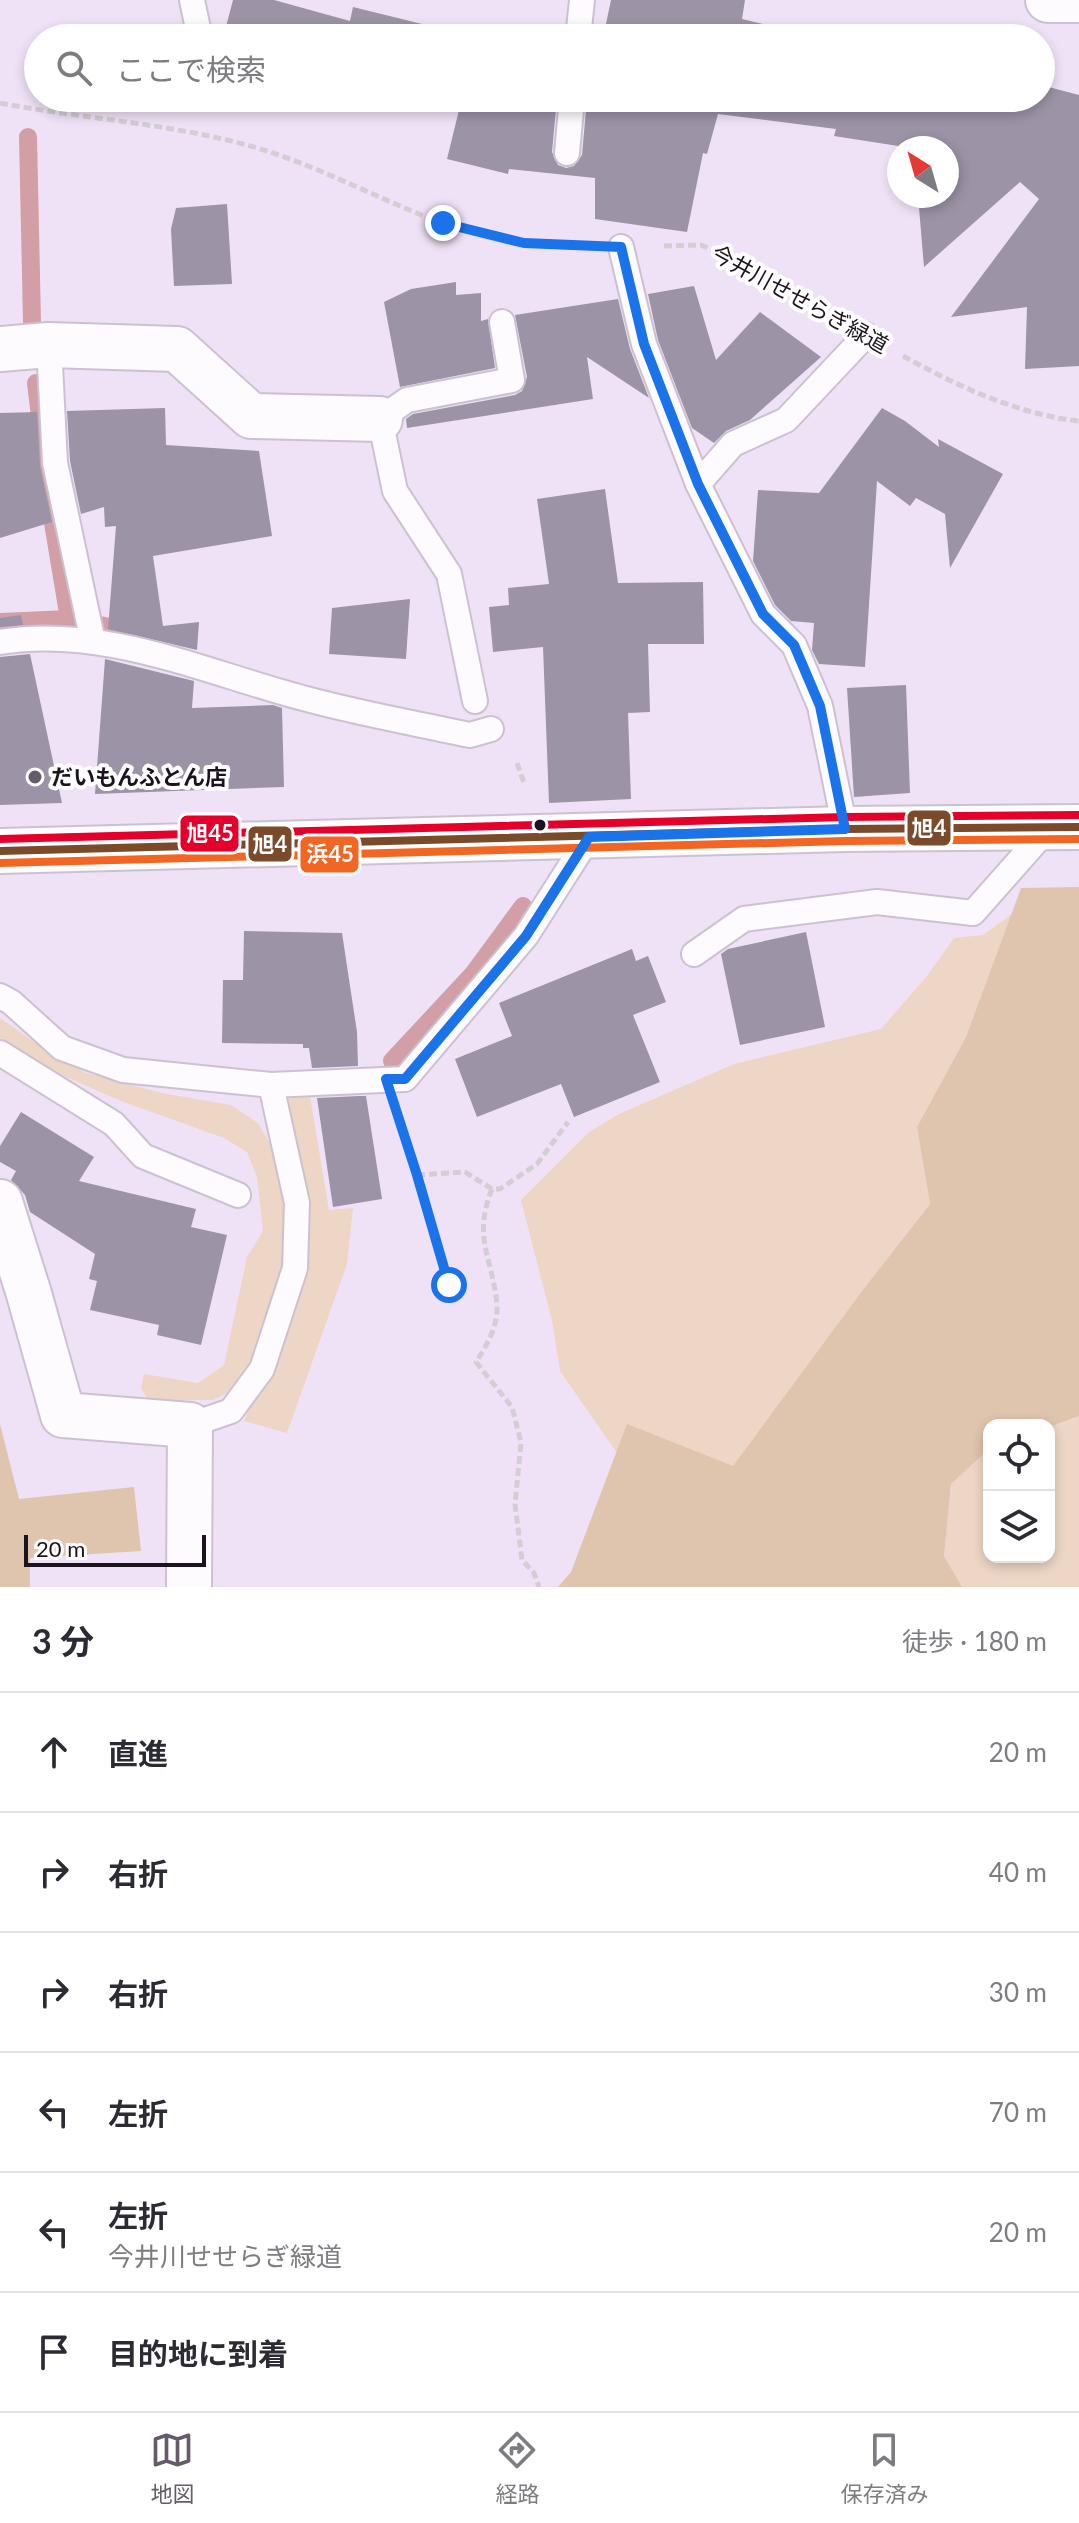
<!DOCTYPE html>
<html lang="ja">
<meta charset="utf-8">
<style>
:root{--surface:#fff;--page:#f2f2f3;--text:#2b2b33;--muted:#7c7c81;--line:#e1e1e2;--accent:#665b6a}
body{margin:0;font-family:Lato,"Noto Sans JP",sans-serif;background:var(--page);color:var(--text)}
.controls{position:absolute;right:24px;bottom:24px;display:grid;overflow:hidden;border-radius:16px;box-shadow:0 4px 12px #0003}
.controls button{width:72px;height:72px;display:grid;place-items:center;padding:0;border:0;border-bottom:2px solid var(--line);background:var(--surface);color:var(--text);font:40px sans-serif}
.compass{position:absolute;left:887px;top:136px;width:72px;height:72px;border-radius:50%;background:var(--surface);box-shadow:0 4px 12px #0003;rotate:323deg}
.scale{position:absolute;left:24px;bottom:20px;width:182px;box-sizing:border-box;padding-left:8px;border:4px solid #1c131f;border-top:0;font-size:22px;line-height:28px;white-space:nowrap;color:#1c131f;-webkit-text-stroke:6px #fff;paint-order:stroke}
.stop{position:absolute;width:24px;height:24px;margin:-18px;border:6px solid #1a73e8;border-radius:50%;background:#fff}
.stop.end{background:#1a73e8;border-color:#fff;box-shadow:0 2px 8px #0008}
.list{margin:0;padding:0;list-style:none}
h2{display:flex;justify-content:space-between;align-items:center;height:104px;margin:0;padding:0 32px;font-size:34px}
h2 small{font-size:26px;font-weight:400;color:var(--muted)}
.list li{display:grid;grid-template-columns:52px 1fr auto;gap:24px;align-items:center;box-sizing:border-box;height:120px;padding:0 32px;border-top:2px solid var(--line)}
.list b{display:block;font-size:30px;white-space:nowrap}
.list p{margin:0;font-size:26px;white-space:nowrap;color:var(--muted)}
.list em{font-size:26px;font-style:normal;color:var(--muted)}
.icon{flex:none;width:44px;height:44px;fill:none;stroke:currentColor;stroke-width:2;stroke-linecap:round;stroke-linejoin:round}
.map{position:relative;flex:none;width:1079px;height:1587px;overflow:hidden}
.search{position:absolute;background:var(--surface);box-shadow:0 4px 12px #0003;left:24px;right:24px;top:24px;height:88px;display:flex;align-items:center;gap:20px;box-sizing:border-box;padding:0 28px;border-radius:44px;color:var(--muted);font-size:30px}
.sheet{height:824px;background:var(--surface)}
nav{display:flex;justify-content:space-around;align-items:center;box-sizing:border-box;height:112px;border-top:2px solid var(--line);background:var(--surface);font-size:22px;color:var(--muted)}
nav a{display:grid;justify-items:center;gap:4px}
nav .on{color:var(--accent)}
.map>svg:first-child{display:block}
.green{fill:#edd6c6}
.forest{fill:#dfc4ae}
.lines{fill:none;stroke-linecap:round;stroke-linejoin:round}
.stream{stroke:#d39fa7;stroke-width:18}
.building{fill:#9c93a6}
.service-casing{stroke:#ccc1d0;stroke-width:28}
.minor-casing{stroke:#ccc1d0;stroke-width:48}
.tertiary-casing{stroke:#ccc1d0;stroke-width:48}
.path{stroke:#d2ced4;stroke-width:5;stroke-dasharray:8 4;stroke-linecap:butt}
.service{stroke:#fdfbfe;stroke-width:24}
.minor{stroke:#fdfbfe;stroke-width:44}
.tertiary{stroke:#fdfbfe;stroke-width:44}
.bus-1-casing{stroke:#fff;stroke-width:14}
.bus-2-casing{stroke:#fff;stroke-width:14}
.bus-3-casing{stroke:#fff;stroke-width:14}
.bus-1{stroke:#7a4b2a;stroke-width:8}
.bus-2{stroke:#f26522;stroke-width:8}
.bus-3{stroke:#e4002b;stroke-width:8}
.route{stroke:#1a73e8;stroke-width:10}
.poi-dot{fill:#665b6a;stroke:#fff;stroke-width:3}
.bus-dot{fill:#1c131f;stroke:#fff;stroke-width:3}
.labels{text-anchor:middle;stroke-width:8;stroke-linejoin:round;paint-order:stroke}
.street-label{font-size:22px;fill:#1c131f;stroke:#fff}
.poi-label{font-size:22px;font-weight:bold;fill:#1c131f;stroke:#fff;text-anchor:start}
.line-badge{stroke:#fff;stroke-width:3}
.badge-label{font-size:22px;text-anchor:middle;font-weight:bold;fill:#fff}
</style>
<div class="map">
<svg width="1079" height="1587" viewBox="0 0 1079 1587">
<rect width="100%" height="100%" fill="#f0e2f6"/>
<!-- green -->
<g class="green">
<path d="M1012,914L966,1037L917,1127L930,1204L862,1291L733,1467L628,1425L617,1453L560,1371L552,1321L521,1200L589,1132L619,1114L734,1064L881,1029L927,976L954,938L983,935Z"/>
<path d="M0,1018L37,1044L86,1073L162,1093L231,1105L258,1123L274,1150L284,1188L287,1245L283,1273L250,1369L232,1391L213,1400H148L141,1388L144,1374L198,1383L224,1365L247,1257L263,1231L257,1177L247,1152L224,1138L121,1101L64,1076L0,1038Z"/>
<path d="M310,1096L329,1210L353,1208L347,1264L287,1433L244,1421L290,1317L280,1100Z"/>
<path d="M1079,1416V1587H962L944,1556L951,1484L989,1449V1557H1049V1427Z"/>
</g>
<!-- forest -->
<g class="forest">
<path d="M1079,887V1416L1049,1427L989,1425V1449L951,1484L944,1556L962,1587H558L571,1572L627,1424L733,1466L862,1291L930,1204L917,1127L966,1037L1021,888Z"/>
<path d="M0,1424L19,1499L134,1487L141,1551L30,1558V1587H0Z"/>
</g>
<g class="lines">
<!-- stream -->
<g class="stream">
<path d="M28,137L32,322"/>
<path d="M36,383L52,517L69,619"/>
<path d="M0,622L69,619L120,629"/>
<path d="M392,1061L473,974L523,906"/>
</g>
</g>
<!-- building -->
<g class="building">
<path d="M233,0H274L350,21L353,7L479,38L482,25L533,38H223Z"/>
<path d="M611,0H745L742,19L821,38H603Z"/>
<path d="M1041,85L1079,95V366L1025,369L1027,307L951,317L1039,199L1020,182L924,267L918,196H947V148H911L834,136L836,129L718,114L707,154L703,153L687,232L595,219V178L509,169L508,174L447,159L459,110L409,98H557L552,152L558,165L566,168L574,166L582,155L587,98H1041Z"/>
<path d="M227,204L232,284L174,286L171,229L176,208Z"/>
<path d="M456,282V295L481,293V321L488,319L495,368L400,387L384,302L411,289Z"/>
<path d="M694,286L716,360L760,312L821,357L750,420L726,431L714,443L692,428L658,340L648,294Z"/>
<path d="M618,299L630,349L649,398L587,357L593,399L407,428L406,419L413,414L515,395L522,391L527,377L515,315Z"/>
<path d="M165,408L166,445L259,451L272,536L153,556L163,626L199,622L197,650L108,629L116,526L105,527L104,507L81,514L70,461L67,411Z"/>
<path d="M882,408L905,421L939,447L938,439L1003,474L950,568L945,514L916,498L910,506L877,481L865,667L819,664L812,650L814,623L791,621L775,605L753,561L758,490L819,493Z"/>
<path d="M37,412L40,466L52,522L0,538V413Z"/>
<path d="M605,489L618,583L703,582L704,644H648L650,712L628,713L631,799L549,803L543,647L493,652L489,607L509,605L508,588L549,584L537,499Z"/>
<path d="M410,599L406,659L329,654L332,608Z"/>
<path d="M21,615L23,625L0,627V618Z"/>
<path d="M30,654L62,803L0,805V657Z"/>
<path d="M105,659L194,681L192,708L273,705L282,708L284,787L95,794Z"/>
<path d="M906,685L910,793L854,797L847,688Z"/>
<path d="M244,931L342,933L357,1032L358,1066L312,1068L309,1048H303V1044L222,1043L223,980H243Z"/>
<path d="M806,932L825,1027L740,1045L721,954L728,949Z"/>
<path d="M632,949L636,961L648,956L666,1002L633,1015L660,1082L574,1117L561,1084L477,1117L455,1059L512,1036L499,1003Z"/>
<path d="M359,1096H366L382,1199L333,1207L317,1098Z"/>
<path d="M21,1112L94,1157L79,1181L196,1209L191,1227L227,1235L201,1345L157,1335L159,1325L90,1310L97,1281L89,1279L95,1254L30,1212L25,1195L11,1180L16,1171L0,1162V1146Z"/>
</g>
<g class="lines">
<!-- service casing -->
<g class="service-casing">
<g id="service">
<path d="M192,0L200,38"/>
<path d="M578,38L582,0"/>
<path d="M567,153L572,98"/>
<path d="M621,247L644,344L698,484L763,614L794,645L820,706L845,829"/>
<path d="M49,345L55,463L93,642"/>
<path d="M698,484L733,444L786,420L866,335"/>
<path d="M0,642C104,625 204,672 303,698C357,713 414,723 470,735L491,729"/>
<path d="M475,701L449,574L395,491L380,419L407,400L512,380L502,322"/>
<path d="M694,954L744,919L877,902L973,913L1049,827"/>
<path d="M0,996L11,1002L62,1048L123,1070L271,1085L405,1079L526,936L589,837"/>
<path d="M0,1053L114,1124L143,1156L238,1195"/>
<path d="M190,1425L231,1411L262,1369L295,1268L297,1203L271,1085"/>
</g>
</g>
<!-- minor casing -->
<g class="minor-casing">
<g id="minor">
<path d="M1048,0H1079"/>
<path d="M0,349L49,345L177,349L251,416L380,419"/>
<path d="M0,1202L29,1294L63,1415L190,1425L189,1587"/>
</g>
</g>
<!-- tertiary casing -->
<g class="tertiary-casing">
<path id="tertiary" d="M0,851L845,829L1079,827"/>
</g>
<!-- path -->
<g class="path">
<path d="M0,103C89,120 184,124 270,152C328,171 383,201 440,222C485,237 531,244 578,247"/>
<path d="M664,246L701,245L730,257L828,313"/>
<path d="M903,356C958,386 1016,414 1079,421"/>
<path d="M517,763L524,783"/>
<path d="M400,1122L449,1285"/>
<path d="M417,1175L465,1172L492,1189H500L537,1164L568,1122"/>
<path d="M492,1189C472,1238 493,1259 497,1305C498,1326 487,1345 476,1362L512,1407L521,1443L515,1504L522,1560L534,1573L539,1587"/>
</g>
<!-- service -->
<use href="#service" class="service"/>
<!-- minor -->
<use href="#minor" class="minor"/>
<!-- tertiary -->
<use href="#tertiary" class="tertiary"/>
<!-- bus-1 casing -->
<g class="bus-1-casing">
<path id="bus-1" d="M0,851L845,829L1079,827"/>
</g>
<!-- bus-2 casing -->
<g class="bus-2-casing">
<path id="bus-2" d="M0,863L845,841L1079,839"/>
</g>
<!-- bus-3 casing -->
<g class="bus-3-casing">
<path id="bus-3" d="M0,839L845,817L1079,815"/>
</g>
<!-- bus-1 -->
<use href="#bus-1" class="bus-1"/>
<!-- bus-2 -->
<use href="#bus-2" class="bus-2"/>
<!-- bus-3 -->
<use href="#bus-3" class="bus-3"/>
</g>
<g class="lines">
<!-- route -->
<path class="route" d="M443,223L524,243L621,247L644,344L698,484L763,614L794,645L820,706L845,829L589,837L526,936L405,1079H386L417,1175L449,1285"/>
</g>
<!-- markers -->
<circle class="poi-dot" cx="35" cy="777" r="8"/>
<circle class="bus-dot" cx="540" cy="825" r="7"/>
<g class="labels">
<!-- street labels -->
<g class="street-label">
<text transform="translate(800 299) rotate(29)" y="8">今井川せせらぎ緑道</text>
</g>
<!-- poi labels -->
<g class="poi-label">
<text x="51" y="785">だいもんふとん店</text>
</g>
</g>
<g class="line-badge">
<rect x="906" y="809" width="46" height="38" rx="8" fill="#7a4b2a"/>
<rect x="179" y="814" width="61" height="39" rx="8" fill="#e4002b"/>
<rect x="247" y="825" width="46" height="38" rx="8" fill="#7a4b2a"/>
<rect x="299" y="835" width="61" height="39" rx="8" fill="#f26522"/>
</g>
<g class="badge-label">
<text x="929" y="836">旭4</text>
<text x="210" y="841">旭45</text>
<text x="270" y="852">旭4</text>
<text x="330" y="862">浜45</text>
</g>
</svg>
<div class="controls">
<button><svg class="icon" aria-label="locate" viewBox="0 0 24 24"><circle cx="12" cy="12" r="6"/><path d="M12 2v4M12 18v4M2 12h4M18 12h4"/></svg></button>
<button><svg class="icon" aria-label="layers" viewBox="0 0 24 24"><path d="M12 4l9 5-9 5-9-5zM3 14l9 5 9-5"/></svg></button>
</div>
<svg class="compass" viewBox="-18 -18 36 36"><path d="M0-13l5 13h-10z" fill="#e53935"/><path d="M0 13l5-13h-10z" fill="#7c7c81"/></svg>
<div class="scale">20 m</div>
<div class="stop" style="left:449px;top:1285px"></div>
<div class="stop end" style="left:443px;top:223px"></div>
<div class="search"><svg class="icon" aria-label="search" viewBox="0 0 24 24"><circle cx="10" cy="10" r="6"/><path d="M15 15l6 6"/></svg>ここで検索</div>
</div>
<section class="sheet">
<h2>3 分<small>徒歩 · 180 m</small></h2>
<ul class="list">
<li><svg class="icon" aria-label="ahead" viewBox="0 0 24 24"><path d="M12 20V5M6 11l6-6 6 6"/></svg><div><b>直進</b></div><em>20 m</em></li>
<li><svg class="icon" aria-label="right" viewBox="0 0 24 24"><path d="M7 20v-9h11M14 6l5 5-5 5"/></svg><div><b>右折</b></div><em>40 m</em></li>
<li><svg class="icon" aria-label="right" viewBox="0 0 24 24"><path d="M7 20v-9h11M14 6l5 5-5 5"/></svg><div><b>右折</b></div><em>30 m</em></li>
<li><svg class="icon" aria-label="left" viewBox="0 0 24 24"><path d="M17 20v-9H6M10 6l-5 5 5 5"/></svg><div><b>左折</b></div><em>70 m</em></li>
<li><svg class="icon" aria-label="left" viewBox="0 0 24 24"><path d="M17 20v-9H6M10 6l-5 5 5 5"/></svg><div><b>左折</b><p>今井川せせらぎ緑道</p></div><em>20 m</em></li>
<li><svg class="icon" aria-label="arrive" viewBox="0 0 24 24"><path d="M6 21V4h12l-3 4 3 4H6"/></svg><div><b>目的地に到着</b></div></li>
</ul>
</section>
<nav>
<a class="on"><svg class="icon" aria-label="map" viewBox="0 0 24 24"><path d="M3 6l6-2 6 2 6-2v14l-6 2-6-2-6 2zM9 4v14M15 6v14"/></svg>地図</a>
<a><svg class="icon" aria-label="directions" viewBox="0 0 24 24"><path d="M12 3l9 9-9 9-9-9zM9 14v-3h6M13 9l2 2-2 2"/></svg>経路</a>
<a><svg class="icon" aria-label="saved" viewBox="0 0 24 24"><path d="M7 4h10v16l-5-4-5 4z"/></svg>保存済み</a>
</nav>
